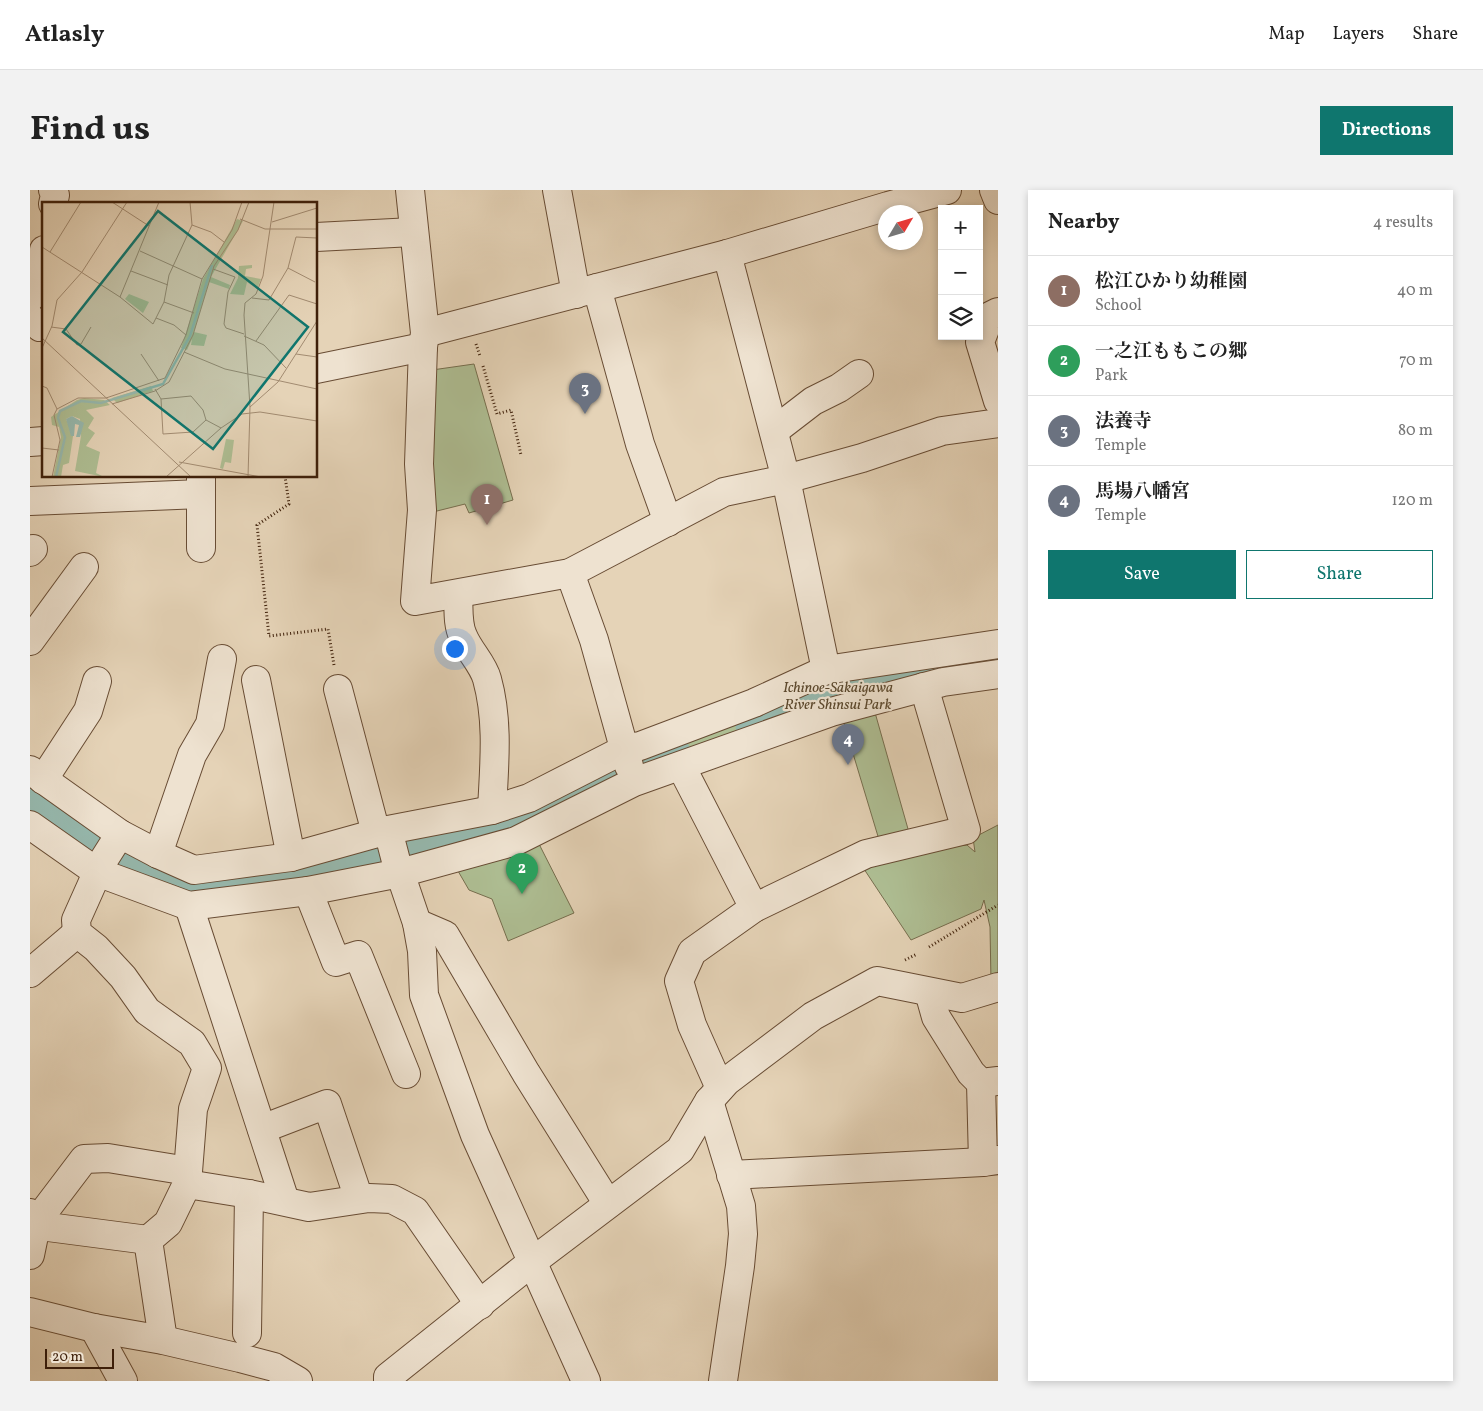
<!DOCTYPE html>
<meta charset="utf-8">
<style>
:root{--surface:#fff;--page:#f2f2f2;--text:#222;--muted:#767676;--line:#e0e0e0;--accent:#0f766e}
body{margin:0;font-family:Vollkorn,"Noto Serif JP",serif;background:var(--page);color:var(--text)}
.controls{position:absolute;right:15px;top:15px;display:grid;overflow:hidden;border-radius:0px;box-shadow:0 2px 8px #0003}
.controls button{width:45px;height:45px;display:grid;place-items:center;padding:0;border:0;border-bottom:1px solid var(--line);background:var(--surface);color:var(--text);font:25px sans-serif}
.compass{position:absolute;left:848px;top:15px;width:45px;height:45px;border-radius:50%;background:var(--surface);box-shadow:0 2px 8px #0003;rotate:52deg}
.scale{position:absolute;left:15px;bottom:12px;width:69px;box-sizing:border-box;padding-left:5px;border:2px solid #3e1f09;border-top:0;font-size:14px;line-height:18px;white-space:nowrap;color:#3e1f09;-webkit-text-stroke:4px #eee2d0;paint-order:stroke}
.you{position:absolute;left:424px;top:458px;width:18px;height:18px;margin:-12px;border:4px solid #fff;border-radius:50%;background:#1a73e8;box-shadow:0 0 0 8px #1a73e833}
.badge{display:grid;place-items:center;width:32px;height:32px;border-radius:50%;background:var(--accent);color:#fff;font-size:16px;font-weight:700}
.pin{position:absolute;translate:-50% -41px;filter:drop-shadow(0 1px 2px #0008)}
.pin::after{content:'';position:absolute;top:26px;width:18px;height:15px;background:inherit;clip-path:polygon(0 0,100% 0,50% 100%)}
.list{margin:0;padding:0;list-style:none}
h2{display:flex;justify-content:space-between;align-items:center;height:65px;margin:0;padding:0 20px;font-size:21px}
h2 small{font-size:16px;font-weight:400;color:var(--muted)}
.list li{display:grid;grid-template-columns:32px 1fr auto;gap:15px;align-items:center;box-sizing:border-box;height:70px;padding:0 20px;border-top:1px solid var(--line)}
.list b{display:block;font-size:19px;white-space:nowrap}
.list p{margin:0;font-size:16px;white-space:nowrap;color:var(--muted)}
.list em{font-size:16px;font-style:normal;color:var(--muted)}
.actions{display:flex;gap:10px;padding:15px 20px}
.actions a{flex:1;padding:11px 0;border:1px solid var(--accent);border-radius:0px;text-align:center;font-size:18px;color:var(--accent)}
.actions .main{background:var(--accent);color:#fff}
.icon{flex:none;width:28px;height:28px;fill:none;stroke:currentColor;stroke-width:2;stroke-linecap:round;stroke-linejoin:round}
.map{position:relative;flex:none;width:968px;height:1191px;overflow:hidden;border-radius:0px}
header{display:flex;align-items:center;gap:30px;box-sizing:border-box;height:70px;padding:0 25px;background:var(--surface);border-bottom:1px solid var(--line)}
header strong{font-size:24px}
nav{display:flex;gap:28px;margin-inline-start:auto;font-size:18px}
.intro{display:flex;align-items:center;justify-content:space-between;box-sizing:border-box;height:120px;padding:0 30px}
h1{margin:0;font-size:35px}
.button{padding:12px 22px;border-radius:0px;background:var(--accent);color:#fff;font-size:18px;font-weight:700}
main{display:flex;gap:30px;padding:0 30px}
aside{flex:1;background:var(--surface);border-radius:0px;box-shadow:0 2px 8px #0003}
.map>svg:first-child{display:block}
.green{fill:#aebe93;stroke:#766e4e}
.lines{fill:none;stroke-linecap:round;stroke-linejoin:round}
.river{stroke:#96b8ad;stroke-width:41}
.minor-casing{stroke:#684c34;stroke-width:30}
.path{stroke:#3e1f09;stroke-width:3;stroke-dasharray:1 2.5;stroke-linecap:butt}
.minor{stroke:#eee2d0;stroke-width:28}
.labels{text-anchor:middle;stroke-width:4.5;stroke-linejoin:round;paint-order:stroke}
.park-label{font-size:15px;font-style:italic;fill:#5a472c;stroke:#eee2d0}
.inset-river{fill:none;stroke:#96b8ad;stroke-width:2.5}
.inset-road{fill:none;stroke:#a28b71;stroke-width:1}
.view{fill:#0f766e;fill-opacity:0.15;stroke:#0f766e;stroke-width:2.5}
.inset-edge{fill:none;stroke:#3e1f09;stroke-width:2.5}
</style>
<header>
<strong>Atlasly</strong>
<nav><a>Map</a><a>Layers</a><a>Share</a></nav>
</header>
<div class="intro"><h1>Find us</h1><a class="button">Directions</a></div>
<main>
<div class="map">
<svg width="968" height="1191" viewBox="0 0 968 1191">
<rect width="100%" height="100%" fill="#e5d3b7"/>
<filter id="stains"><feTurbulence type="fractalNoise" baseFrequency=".004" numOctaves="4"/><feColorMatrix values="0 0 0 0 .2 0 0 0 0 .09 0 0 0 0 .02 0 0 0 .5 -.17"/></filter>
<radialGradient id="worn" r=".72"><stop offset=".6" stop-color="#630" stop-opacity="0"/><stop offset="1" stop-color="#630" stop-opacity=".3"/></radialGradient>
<!-- green -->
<g class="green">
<path d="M444,174L483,310L439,323L435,314L403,322L402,180Z"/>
<path d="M968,460V490L844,519L880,646L850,653L812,527L390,684L377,644L547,592L800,486Z"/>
<path d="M0,585L74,646L54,675L0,632Z"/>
<path d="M968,635V790L961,792L960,737L954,710L951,719L881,750L832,676L889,660L937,655L945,662L943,648Z"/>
<path d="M508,652L544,723L478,751L462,709L439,700L428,681Z"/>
<path d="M341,653L353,693L177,727L77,693L100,662L128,675Z"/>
</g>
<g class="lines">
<!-- river -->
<g class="river">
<path d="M726,535L794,510L907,475L968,469"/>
<path d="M0,608L92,674L127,693L179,695L470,642L516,621L580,586L642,567"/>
</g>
<!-- minor casing -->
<g class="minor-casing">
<g id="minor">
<path d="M380,0L395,143L393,157L389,274L392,320L385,411L540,383L694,302L756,289L832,268L912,241L968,233"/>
<path d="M527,0L546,104"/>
<path d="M964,0L968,10"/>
<path d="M23,14L25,5L23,0"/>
<path d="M286,47L383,42"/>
<path d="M697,64L756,289L796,480"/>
<path d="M567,98L610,254L638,332"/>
<path d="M0,108L6,101L14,60"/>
<path d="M968,122L960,126L950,152L968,211"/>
<path d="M0,128L10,137L14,136"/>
<path d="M395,143L697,64L858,16L917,0"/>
<path d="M286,179L393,157"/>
<path d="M744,241L783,211L809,198L829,184"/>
<path d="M0,252L14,251"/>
<path d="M171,287V358"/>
<path d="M0,311L171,304"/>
<path d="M0,362L3,359"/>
<path d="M540,383L564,450L599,576"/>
<path d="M428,404C429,417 427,434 433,446C439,461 453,474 457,489C469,532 464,577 462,620"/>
<path d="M0,451L54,377"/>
<path d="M226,490L261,667"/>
<path d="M308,499L346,643"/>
<path d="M651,576L724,718"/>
<path d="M0,580L90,644L128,664L164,680L261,667L358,640L462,620L499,608L595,559L610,556L724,513L796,480L968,454"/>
<path d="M13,590L58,521L67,491"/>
<path d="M0,635L67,682L159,716L278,701L370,683L486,651L604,592L801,522L913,492L968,484"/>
<path d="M358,640L366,671L387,733L392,761L394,805L445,945L556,1191"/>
<path d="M90,644L71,674L46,730L47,743L66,758L93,787L117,821L162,853L177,878L163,919L157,994L138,1033L118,1050L133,1150"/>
<path d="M128,664L162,565L180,534L192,469"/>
<path d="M278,701L306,772L328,765L376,884"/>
<path d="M159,716L255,1011"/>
<path d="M387,733L415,745L496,883L578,1014"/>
<path d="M0,783L47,743"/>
<path d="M899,802L906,827L941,883L951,893L968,891"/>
<path d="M951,893L953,972"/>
<path d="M690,898L662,835L649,791L662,762L724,718L836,664L936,640L894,497"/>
<path d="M679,911L711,1016L713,1044L710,1076L693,1191"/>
<path d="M232,939L297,914L329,1009"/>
<path d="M701,985L953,972L968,970"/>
<path d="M157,994L219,1004L279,1017L339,1008L362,1009L385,1021L450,1115"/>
<path d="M0,1023L7,1031L18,1037L118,1050"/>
<path d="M0,1065L7,1031L54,969L78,968L158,981"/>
<path d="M0,1122L64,1138L133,1150L210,1168L244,1177L268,1191"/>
<path d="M64,1138L93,1191"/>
<path d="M217,1143L219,1004"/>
<path d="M358,1191V1187L502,1072L650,960L679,911L697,891L783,826L847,791L932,808L968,797"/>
</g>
</g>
<!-- path -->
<g class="path">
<path d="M446,154L450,166"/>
<path d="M453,176L467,224L481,220L491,265"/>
<path d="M255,286L259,314L227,335L239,446L298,439L304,475"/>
<path d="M808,545L814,564"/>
<path d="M899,757L968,715"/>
<path d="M875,770L887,764"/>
</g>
<!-- minor -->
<use href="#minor" class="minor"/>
</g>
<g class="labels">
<!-- park labels -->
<g class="park-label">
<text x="808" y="502">Ichinoe-Sakaigawa<tspan x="808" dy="17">River Shinsui Park</tspan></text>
</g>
</g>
<!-- overview -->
<g transform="translate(12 12)">
<rect width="275" height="275" fill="#e5d3b7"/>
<path d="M195,17L201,19L169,75L188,83L187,87L167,80L152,130L165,133L162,144L149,143L150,137L145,148L139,146L161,77ZM210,63V66L204,67L203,74L219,77L215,87L205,80L202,93L188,92L196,76L197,64ZM87,92L107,100L101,111L83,97ZM109,184L111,189L75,201L70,196ZM42,196L62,198L68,203L44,208L52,216L46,226L53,231L44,244L58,250L54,271L62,275L33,269L39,234L38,217L30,214L24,217L31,234L27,261L21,263L19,275H11L19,235L17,225L10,223L9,215L35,198ZM184,237L192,238L189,261L183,260L181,267L178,266Z" fill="#aebe93"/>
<path d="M30,214L42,221L38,235H34L37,223L33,222L32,234H29L24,217Z" fill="#96b8ad"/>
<path class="inset-river" d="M14,275L23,235L16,216L18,209L39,199L59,201L121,182L148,134L170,63"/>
<path class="inset-road" d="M70,0L107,24M198,17L223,27H275M230,20L275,6M150,23L169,30L182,40M0,45L78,95L111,122L122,100L127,73L150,23L148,0M98,49L160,77M8,50L39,0M246,66L273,80M171,67L193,75L186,90L182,122L184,126L202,132M89,69L126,83M78,95L117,0M210,96L227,98L246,66L254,35L275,36M122,100L152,111M114,116L132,123L144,133M9,125L24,127L35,143L39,142L49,125M202,134L222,143L244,166M0,136L149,275M214,139L247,93L275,102M0,146L10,124L15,98L40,70L85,0M142,150L183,167L275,187M99,152L117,179M254,152L275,155M0,184L5,186L15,207M113,187L119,197L149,194L161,208L164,218L179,226M119,197L121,232L151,230L164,218M70,202L113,189L127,180L151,133L172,64L196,28L207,0M208,205L202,113L203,101L214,92L221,74L232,0M0,246L17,248M137,260L219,275M10,275L18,238L12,213L15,207L36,196H64L123,176L144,133L160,77L190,28L200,0M124,275L179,226L200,212L218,210L275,219M206,275L208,205L236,180L275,119"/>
<path class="view" d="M116,9L266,125L171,247L21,130Z"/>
<rect width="275" height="275" class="inset-edge"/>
</g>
<rect width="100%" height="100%" filter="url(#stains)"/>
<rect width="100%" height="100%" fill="url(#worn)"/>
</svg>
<div class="controls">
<button>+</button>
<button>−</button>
<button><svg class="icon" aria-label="layers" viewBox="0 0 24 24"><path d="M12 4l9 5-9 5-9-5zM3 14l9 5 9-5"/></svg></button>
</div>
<svg class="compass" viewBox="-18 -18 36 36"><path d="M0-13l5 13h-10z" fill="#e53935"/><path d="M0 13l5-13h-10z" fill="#767676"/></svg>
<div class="scale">20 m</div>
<div class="you"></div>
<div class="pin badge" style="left:457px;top:335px;background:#8d6e63">1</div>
<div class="pin badge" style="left:492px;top:704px;background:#2e9e5b">2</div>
<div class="pin badge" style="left:555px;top:224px;background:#6b7280">3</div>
<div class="pin badge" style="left:818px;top:575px;background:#6b7280">4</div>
</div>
<aside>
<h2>Nearby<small>4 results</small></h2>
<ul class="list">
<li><span class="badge" style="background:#8d6e63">1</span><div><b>松江ひかり幼稚園</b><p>School</p></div><em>40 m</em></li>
<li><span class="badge" style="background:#2e9e5b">2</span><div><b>一之江ももこの郷</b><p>Park</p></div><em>70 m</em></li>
<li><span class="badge" style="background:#6b7280">3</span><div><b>法養寺</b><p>Temple</p></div><em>80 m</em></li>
<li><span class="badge" style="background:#6b7280">4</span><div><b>馬場八幡宮</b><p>Temple</p></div><em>120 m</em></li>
</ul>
<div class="actions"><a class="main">Save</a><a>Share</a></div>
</aside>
</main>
